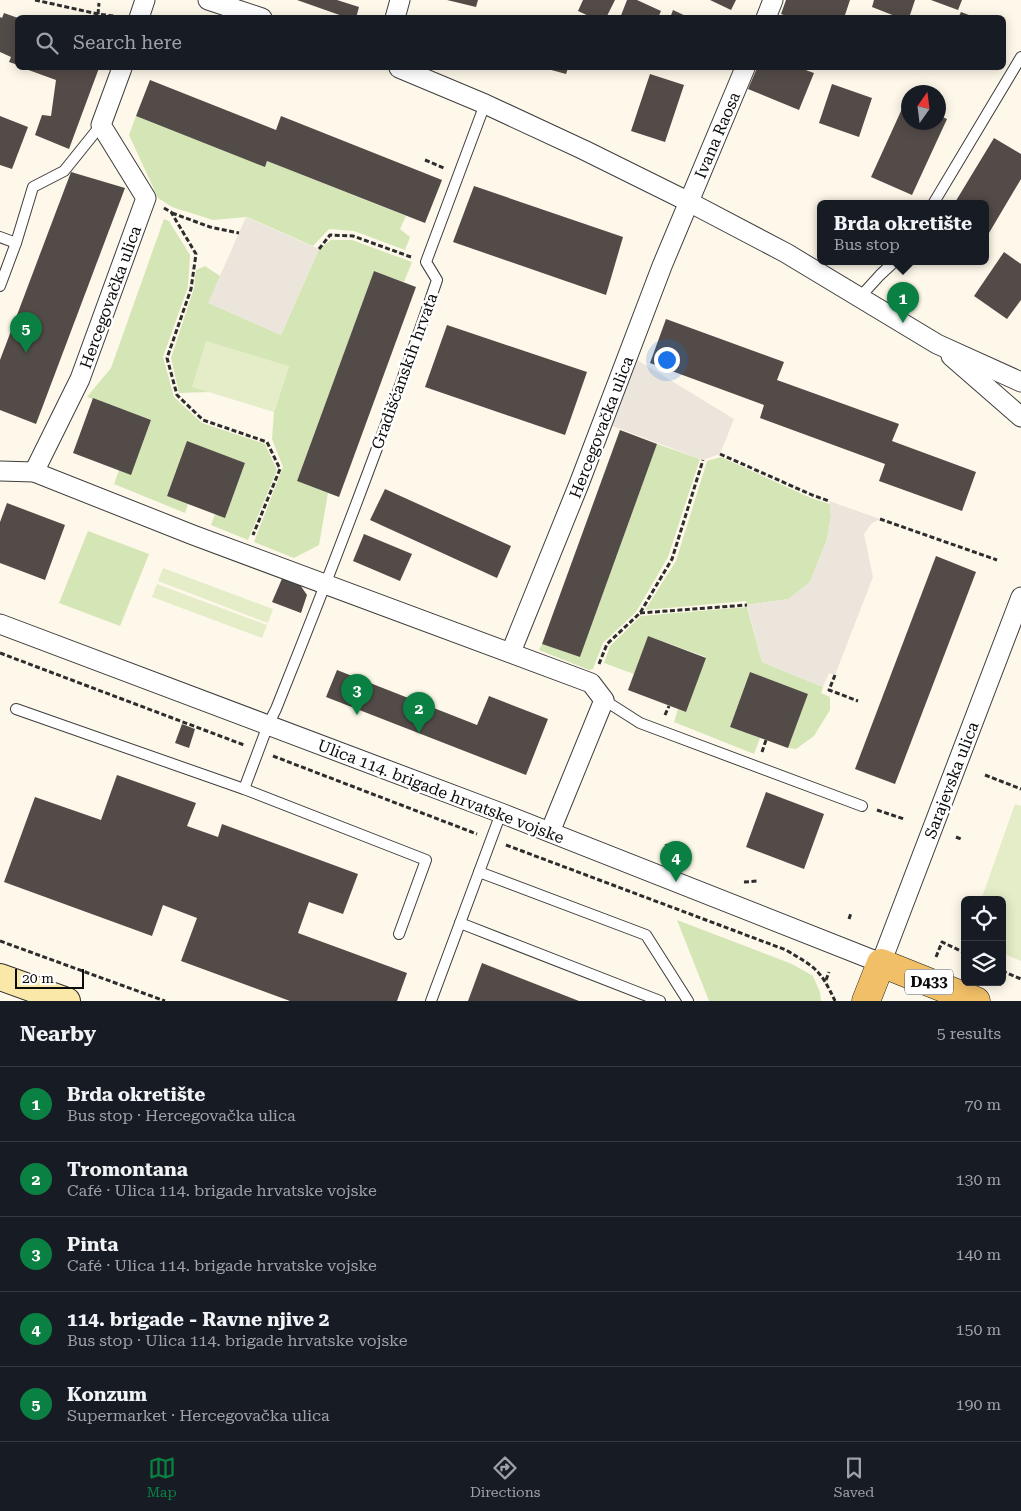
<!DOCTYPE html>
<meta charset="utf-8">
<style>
:root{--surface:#171b24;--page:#20242c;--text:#f1f3f6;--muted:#9ea1a6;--line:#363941;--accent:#0b8043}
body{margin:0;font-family:"Roboto Serif",serif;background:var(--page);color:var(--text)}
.controls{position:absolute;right:15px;bottom:15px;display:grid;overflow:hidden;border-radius:8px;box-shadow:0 2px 12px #0003}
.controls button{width:45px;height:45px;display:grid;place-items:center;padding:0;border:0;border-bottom:1px solid var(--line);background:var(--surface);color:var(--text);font:25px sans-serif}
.compass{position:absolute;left:901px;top:85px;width:45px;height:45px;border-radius:50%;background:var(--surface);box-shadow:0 2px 12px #0003;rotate:14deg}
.scale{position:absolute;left:15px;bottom:12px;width:69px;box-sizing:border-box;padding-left:5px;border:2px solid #0b0b0b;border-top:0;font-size:14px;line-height:18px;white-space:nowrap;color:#0b0b0b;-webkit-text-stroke:4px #fff;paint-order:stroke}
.you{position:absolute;left:666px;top:359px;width:18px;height:18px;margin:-12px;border:4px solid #fff;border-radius:50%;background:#1a73e8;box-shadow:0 0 0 8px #1a73e833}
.badge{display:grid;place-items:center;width:32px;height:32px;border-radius:50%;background:var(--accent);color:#fff;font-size:16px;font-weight:700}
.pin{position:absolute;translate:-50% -41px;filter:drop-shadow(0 1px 2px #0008)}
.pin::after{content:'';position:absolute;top:26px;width:18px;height:15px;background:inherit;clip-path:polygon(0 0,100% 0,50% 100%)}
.popup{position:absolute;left:817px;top:200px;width:172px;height:65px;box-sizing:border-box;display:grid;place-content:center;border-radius:8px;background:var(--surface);filter:drop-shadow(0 1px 4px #0005);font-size:16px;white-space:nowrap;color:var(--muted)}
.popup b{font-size:19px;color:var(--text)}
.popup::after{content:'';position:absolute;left:50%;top:100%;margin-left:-10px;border:10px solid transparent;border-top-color:var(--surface)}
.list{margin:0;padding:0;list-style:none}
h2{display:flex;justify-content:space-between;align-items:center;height:65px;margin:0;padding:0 20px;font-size:21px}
h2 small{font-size:16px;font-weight:400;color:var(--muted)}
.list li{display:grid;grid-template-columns:32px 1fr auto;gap:15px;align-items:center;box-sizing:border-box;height:75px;padding:0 20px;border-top:1px solid var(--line)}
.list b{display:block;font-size:19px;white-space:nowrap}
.list p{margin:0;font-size:16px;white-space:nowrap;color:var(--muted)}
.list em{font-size:16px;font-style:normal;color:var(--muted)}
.icon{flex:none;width:28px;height:28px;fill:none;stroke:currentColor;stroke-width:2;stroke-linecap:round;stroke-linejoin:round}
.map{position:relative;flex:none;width:1021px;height:1001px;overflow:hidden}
.search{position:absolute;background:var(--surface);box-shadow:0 2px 12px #0003;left:15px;right:15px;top:15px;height:55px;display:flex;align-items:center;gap:12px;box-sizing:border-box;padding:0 18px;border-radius:8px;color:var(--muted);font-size:19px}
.sheet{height:440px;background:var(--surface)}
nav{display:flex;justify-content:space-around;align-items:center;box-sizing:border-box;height:70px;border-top:1px solid var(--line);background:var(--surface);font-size:14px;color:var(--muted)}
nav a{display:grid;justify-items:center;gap:2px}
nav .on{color:var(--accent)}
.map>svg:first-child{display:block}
.green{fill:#d4e5b6}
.pitch{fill:#e4edc7}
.plaza{fill:#ece5db}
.building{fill:#534b48}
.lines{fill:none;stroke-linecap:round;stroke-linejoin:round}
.lane-casing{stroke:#3e3e3e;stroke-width:12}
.street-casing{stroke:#3e3e3e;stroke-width:21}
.secondary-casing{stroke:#2d2d2d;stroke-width:28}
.primary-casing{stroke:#1c1c1c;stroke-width:29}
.path{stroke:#2d2d2d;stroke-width:3;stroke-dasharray:5 2.5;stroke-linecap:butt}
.lane{stroke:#fff;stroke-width:10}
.street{stroke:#fff;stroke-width:19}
.secondary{stroke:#fae8a9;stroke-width:26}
.primary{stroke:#f0bf67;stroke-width:28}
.labels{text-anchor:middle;stroke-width:5;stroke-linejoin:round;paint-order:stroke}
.shield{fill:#fff;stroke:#545454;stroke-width:1}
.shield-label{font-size:15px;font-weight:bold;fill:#0b0b0b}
.street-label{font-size:16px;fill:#0b0b0b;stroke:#fff}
</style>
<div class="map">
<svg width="1021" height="1001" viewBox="0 0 1021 1001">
<rect width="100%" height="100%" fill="#fef8ea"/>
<!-- green -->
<g class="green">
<path d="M136,116L265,166L267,161L406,216L400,229L410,237L405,250L354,231L329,229L313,246L247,217L213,220L172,207L158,198L129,135Z"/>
<path d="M164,219L169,221L190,255L188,287L163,357L174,397L202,423L265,444L277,470L248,540L211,525L215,514L225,517L245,463L187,442L167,496L188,504L185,513L114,484L119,470L131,474L151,420L87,397L111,368Z"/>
<path d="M331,240H352L412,262L404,282L374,271L297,481L328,493L319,545L294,558L254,542L283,467L272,439L274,412L289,366L192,386L210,392L179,393L171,358L194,288L196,270L205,266L220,276L209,303L281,335L319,249Z"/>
<path d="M657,444L700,459L668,557L636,612L603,643L593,669L589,670L539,650L542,644L580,657Z"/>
<path d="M721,457L811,498L830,504L831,517L827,539L810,582L789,599L747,605L746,601L645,610L676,561L707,461Z"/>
<path d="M88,531L149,554L120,626L59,603Z"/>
<path d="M747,607L762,662L823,687L821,693L830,697V710L814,736L796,749L788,748L808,694L750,672L730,727L760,738L754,754L674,722L678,709L686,712L706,657L648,636L634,674L604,663L610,646L641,616Z"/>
<path d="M677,920L792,964L813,976L820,992L821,1001H709Z"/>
</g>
<!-- pitch -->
<g class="pitch">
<path d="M206,341L289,366L274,412L192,387Z"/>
<path d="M163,568L273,609L268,623L158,581Z"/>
<path d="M157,584L267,625L262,638L152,597Z"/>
<path d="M1015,804L1021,806V961L1002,953V900H981Z"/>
</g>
<!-- plaza -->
<g class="plaza">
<path d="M246,217L319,249L281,335L208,303Z"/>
<path d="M629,355L734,419L720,454L703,460L602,422Z"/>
<path d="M829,501L880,519L871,524L864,534L873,577L835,675L829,673L823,687L762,662L747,605L788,599L810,582L827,539L831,517Z"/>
</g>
<!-- building -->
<g class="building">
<path d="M297,0H337L359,7L356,18H348Z"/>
<path d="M447,0H478L476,7Z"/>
<path d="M583,0H615L606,18H593L578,11Z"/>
<path d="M627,0H637L661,11L658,18H620Z"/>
<path d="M710,0H736L731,10Z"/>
<path d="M786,0H850L844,18H792L781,14Z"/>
<path d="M874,0H915L909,18H900L872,7Z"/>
<path d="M931,0H962L958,10Z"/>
<path d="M673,10L690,18H670Z"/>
<path d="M961,12L974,17V18H958Z"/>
<path d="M4,13L18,18V65L9,62L11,57L0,52V17L2,18Z"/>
<path d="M23,68H99L69,149L35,135L42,115L51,116L56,80Z"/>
<path d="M544,68H568L566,74Z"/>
<path d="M757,68H800L814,73L799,110L748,89Z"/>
<path d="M650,74L684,85L665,142L631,131Z"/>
<path d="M150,80L276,130L281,116L442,180L425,223L267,161L265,167L136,116Z"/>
<path d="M832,84L872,98L859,137L819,123Z"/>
<path d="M906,100L908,101V122H938V115L947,119L912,195L871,177Z"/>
<path d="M0,116L28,127L12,169L0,165Z"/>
<path d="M994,138L1021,154V179L986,238V204H954Z"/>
<path d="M71,172L125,188L36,424L0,410V360Z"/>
<path d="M474,186L623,237L606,295L453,242Z"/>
<path d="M1004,252L1021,264V300L1007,319L974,296Z"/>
<path d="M374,271L416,287L339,497L297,481Z"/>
<path d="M666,319L784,362L777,380L899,424L892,441L976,472L962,511L879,481L885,464L760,418L764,405L650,363Z"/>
<path d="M447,325L587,372L565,435L425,387Z"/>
<path d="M93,398L151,420L131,475L73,453Z"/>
<path d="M620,430L657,444L580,657L542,644Z"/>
<path d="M187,441L245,463L225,518L167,496Z"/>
<path d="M385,489L511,546L497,578L370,520Z"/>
<path d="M7,503L65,525L45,580L0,563V522Z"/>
<path d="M364,534L412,554L400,581L353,561Z"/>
<path d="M936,556L976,572L895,784L855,769Z"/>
<path d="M284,574L296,579L307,595L301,613L272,602Z"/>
<path d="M648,636L706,658L686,712L628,690Z"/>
<path d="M337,670L477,725L489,696L548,719L526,775L326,697Z"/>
<path d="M750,672L808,694L788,748L730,727Z"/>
<path d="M182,724L195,729L189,748L175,743Z"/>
<path d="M117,775L196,803L187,826L218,837L222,824L358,874L343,914L309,902L298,933L407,973L397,1001H290L181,961L197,918L163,905L152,936L4,882L35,797L101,820Z"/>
<path d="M766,792L824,814L804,869L746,847Z"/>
<path d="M482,963L579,1001H468Z"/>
</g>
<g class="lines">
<!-- lane casing -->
<g class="lane-casing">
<g id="lane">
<path d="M933,204L1021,57"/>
<path d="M0,237L16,243"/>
<path d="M0,286L16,243L33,187L64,171L101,125"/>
<path d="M860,297L880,275L894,262"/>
<path d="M604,700L640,723L862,806"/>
<path d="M16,709L244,789L426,860L399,934"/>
<path d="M244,789L268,725L276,709C333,567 388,424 437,280L426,262L485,104"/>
<path d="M479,872L646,935L688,1001"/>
<path d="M460,923L660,1001"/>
<path d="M431,1001L501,813"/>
</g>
</g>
<!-- street casing -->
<g class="street-casing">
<g id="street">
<path d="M208,0L262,18"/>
<path d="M139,18L145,0"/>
<path d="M395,18L400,0"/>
<path d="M766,18L773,0"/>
<path d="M399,68L485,104L584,150L689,202L786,253L937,344L1021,382"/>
<path d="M951,356L1021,417"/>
<path d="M0,471L34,472L193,535L591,683L604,700L550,832"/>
<path d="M34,472L80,379L146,198L101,125L122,68"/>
<path d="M0,624L501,813L881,963L1021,597"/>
<path d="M511,652L579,484L662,266L745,68"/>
</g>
</g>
<!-- secondary casing -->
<g class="secondary-casing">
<path id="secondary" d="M0,977L67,1001"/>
</g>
<!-- primary casing -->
<g class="primary-casing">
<path id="primary" d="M866,1001L881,963L976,1001"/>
</g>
<!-- path -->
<g class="path">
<path d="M35,0L98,14L120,17"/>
<path d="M98,14L99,3"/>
<path d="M425,160L444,168"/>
<path d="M164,208L171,212L196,254L191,289L167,358L177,395L203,420L267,442L280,469L253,535"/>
<path d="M172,213L210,227L239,233"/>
<path d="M319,249L330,235L353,236L411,257"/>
<path d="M720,454L812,495L829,501"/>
<path d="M880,519L997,560"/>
<path d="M640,613L747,605"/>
<path d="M0,653L244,745"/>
<path d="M599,664L607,644L640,613L672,559L703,460"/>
<path d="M835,675L829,690L858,701"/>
<path d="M665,715L669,706"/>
<path d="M762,752L766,740"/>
<path d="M273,756L477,834"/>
<path d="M985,775L1021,789"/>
<path d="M877,810L904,819"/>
<path d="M956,837L961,839"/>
<path d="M666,844L670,855"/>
<path d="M506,845L786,950C816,968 820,969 835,1001"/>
<path d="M744,882L758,881"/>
<path d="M849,919L851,913"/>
<path d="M0,941L165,1001"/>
<path d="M936,957L942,942L965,953"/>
<path d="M1002,971L1021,979"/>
<path d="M826,980L829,972"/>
</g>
<!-- lane -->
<use href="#lane" class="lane"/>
<!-- street -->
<use href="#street" class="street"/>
<!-- secondary -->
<use href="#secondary" class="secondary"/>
<!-- primary -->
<use href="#primary" class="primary"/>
</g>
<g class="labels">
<!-- shield labels -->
<rect class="shield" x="905" y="969.5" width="48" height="25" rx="4"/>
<g class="shield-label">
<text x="929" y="987">D433</text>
</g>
<!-- street labels -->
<g class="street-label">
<text transform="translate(717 135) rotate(-67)" y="6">Ivana Raosa</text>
<text transform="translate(110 297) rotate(-70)" y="6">Hercegovačka ulica</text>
<text transform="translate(404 371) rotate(-70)" y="6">Gradišćanskih hrvata</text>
<text transform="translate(601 427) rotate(-69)" y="6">Hercegovačka ulica</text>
<text transform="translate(951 780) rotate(-69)" y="6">Sarajevska ulica</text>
<text transform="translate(441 791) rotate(21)" y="6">Ulica 114. brigade hrvatske vojske</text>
</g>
</g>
</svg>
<div class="controls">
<button><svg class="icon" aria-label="locate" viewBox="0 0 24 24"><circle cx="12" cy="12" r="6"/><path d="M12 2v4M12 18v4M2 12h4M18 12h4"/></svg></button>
<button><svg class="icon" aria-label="layers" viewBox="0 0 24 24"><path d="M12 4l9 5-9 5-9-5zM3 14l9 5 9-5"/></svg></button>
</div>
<svg class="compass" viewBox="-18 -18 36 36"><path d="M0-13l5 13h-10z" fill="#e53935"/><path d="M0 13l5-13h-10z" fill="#9ea1a6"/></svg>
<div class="scale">20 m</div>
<div class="you"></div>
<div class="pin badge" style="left:903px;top:323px">1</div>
<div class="popup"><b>Brda okretište</b>Bus stop</div>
<div class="pin badge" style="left:419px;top:733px">2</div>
<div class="pin badge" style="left:357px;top:715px">3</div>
<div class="pin badge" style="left:676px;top:882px">4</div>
<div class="pin badge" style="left:26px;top:353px">5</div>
<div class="search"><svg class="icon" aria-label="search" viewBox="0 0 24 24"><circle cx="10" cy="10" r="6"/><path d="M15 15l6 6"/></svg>Search here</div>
</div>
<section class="sheet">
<h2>Nearby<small>5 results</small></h2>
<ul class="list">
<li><span class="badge">1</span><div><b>Brda okretište</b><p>Bus stop · Hercegovačka ulica</p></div><em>70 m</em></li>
<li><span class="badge">2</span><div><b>Tromontana</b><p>Café · Ulica 114. brigade hrvatske vojske</p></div><em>130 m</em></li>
<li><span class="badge">3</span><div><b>Pinta</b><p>Café · Ulica 114. brigade hrvatske vojske</p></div><em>140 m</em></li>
<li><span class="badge">4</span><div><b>114. brigade - Ravne njive 2</b><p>Bus stop · Ulica 114. brigade hrvatske vojske</p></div><em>150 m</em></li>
<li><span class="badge">5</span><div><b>Konzum</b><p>Supermarket · Hercegovačka ulica</p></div><em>190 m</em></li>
</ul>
</section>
<nav>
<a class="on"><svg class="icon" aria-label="map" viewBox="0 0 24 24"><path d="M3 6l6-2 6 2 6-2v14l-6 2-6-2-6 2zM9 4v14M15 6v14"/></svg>Map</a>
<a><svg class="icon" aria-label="directions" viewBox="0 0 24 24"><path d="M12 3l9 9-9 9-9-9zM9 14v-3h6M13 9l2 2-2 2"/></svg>Directions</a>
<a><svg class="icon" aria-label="saved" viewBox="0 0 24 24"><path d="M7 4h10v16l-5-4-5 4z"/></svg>Saved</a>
</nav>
